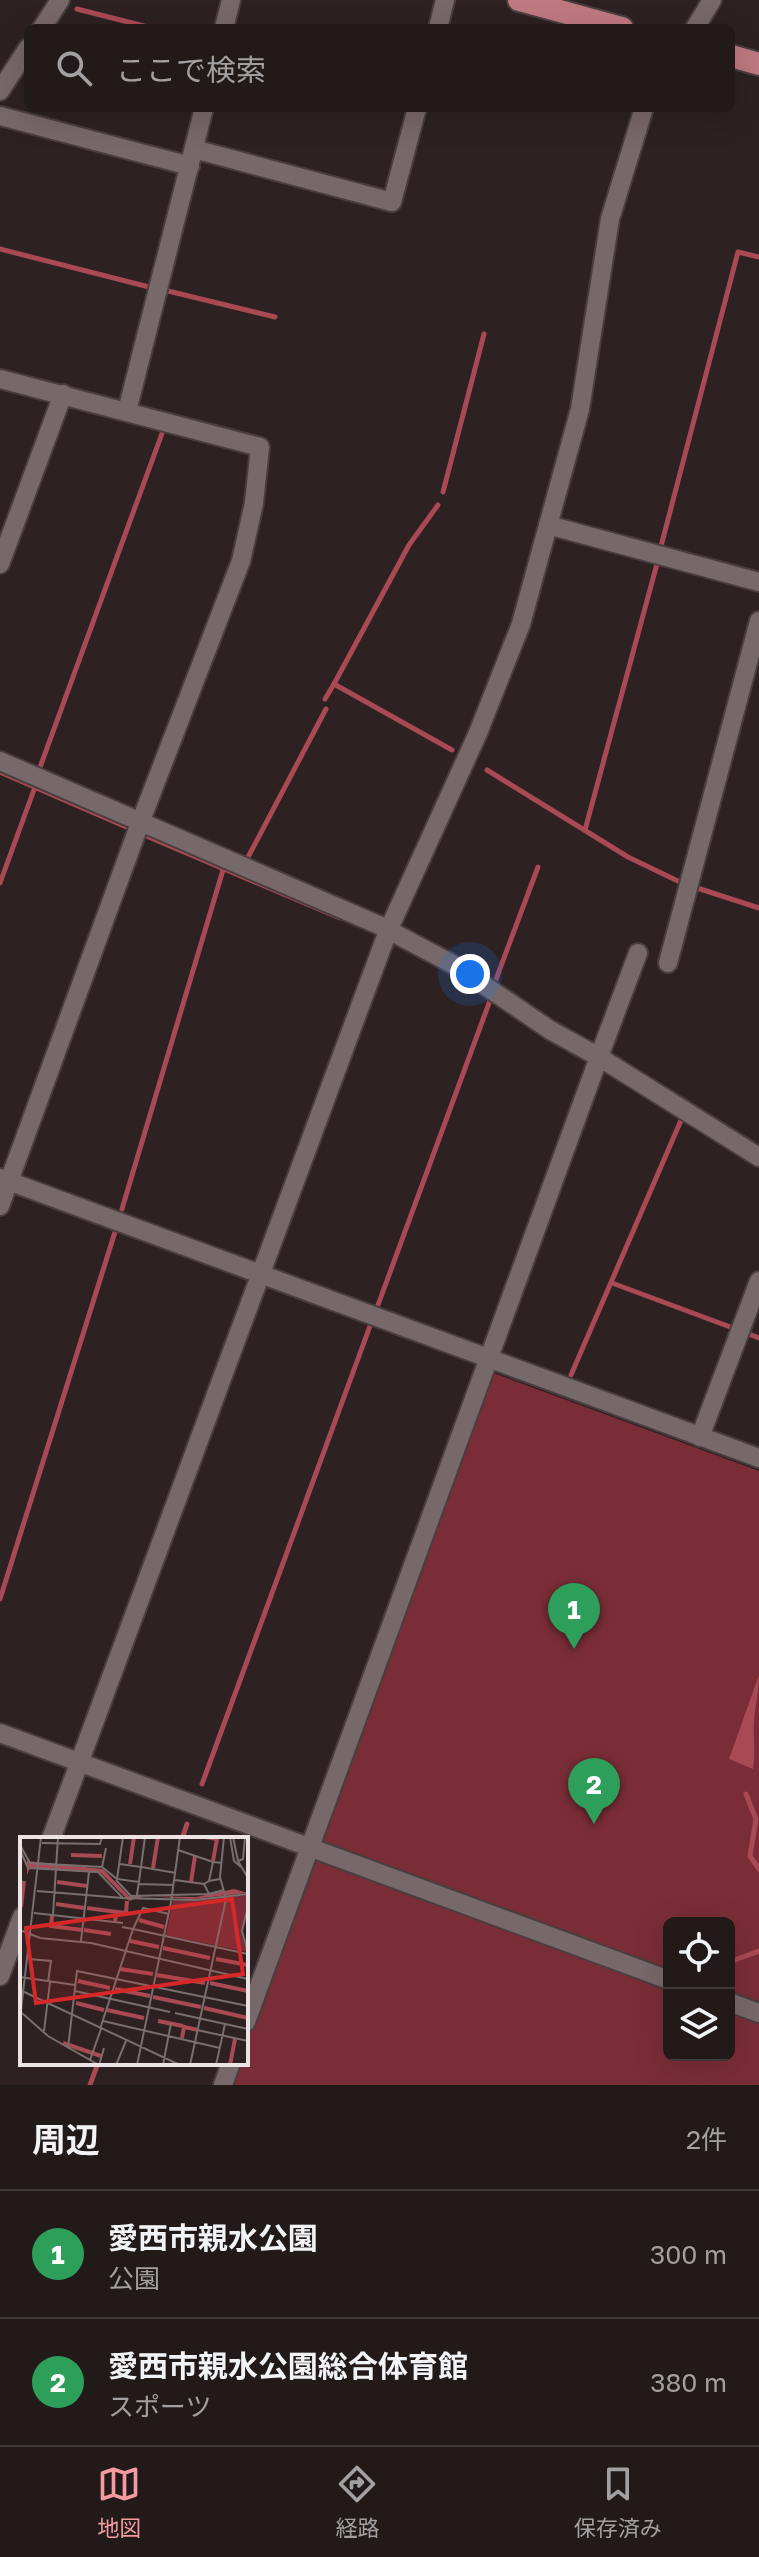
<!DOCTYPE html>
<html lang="ja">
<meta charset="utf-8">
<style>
:root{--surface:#221919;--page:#2e2626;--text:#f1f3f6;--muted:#a2a0a2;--line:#3f3838;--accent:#f49aa0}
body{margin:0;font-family:"Golos Text","Noto Sans JP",sans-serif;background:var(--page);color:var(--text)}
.controls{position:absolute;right:24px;bottom:24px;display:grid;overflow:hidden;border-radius:12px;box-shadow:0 8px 32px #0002}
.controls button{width:72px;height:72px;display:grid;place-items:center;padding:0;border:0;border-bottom:2px solid var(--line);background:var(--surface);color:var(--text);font:40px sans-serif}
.you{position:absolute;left:470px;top:974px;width:28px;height:28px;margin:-20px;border:6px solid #fff;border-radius:50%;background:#1a73e8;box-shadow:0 0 0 12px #1a73e833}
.badge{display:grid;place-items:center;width:52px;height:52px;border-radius:50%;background:var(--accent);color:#fff;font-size:26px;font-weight:700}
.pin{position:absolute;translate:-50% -66px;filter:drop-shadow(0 2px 4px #0008)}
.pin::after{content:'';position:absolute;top:42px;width:28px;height:24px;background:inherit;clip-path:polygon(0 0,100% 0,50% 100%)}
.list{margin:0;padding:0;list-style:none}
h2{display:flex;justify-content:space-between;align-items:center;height:104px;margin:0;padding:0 32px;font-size:34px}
h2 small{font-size:26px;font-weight:400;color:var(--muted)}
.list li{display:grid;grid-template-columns:52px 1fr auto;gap:24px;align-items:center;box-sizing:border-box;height:128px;padding:0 32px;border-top:2px solid var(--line)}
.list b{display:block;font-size:30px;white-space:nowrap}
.list p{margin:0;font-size:26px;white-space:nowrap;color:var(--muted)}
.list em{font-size:26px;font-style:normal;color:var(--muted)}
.icon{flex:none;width:44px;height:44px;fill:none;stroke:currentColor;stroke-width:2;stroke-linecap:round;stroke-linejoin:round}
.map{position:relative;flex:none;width:759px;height:2085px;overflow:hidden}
.search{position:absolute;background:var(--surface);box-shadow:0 8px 32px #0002;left:24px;right:24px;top:24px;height:88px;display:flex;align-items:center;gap:20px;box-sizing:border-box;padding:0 28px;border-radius:12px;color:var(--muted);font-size:30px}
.sheet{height:360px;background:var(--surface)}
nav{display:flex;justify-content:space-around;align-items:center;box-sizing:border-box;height:112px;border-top:2px solid var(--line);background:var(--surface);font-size:22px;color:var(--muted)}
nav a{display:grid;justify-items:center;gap:4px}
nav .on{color:var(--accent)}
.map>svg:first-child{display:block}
.green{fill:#7a2d36;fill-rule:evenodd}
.water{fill:#a94953}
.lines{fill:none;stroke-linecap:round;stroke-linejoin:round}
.stream{stroke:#a94953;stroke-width:5}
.minor-casing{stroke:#493e3f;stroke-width:22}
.major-casing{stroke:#493e3f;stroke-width:26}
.minor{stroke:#776869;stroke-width:18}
.major{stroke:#bd797f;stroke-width:22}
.inset-river{fill:none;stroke:#a94953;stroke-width:4}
.inset-road{fill:none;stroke:#796f6f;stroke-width:2}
.view{fill:#d62828;fill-opacity:0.15;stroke:#d62828;stroke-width:4}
.inset-edge{fill:none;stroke:#ece4e4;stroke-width:4}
</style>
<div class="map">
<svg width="759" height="2085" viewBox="0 0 759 2085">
<rect width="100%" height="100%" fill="#2d2121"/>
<!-- green -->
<path class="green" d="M493,1373L759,1471V2085H230L238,2063H246V2040L322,1827ZM669,1923H729V2055H669Z"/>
<!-- water -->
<path class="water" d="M759,1675C759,1692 755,1706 754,1722C753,1738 756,1752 753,1769L729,1759Z"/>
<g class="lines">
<!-- stream -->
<g class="stream">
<path d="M77,9L152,28"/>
<path d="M0,249L153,288"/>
<path d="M164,290L275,317"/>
<path d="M443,492L484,334"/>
<path d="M660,550L738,252L759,257"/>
<path d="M334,684L409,545L438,505"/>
<path d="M325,699L334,684L452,750"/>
<path d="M39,770L164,428"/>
<path d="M487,770L628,857L682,883"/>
<path d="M0,772L131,829"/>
<path d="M585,830L658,560"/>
<path d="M144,835L340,918"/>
<path d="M246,861L326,709"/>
<path d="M0,883L35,787"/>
<path d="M694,887L759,908"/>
<path d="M495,982L538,867"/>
<path d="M122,1209L223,870"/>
<path d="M612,1283L733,1328"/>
<path d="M378,1305L492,995"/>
<path d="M746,1333L759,1338"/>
<path d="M571,1375L682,1118"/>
<path d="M0,1599L115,1232"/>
<path d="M202,1784L370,1326"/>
<path d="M746,1794L756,1819L750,1856L759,1869"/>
<path d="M182,1839L187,1824"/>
<path d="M729,1962L759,1951"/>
<path d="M90,2085L98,2063"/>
</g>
<!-- minor casing -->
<g class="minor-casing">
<g id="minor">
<path d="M42,28L60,0"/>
<path d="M224,28L231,0"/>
<path d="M438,28L445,0"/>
<path d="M695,28L712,0"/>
<path d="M0,91L28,48"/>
<path d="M0,116L190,166"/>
<path d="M194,149L392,202L417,108"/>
<path d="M0,379L260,447L254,503L241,561L140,823L0,1206"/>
<path d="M127,411L204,108"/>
<path d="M548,525L759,582"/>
<path d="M0,564L63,394"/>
<path d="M0,761L381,926L456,966L550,1030L599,1057L638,953"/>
<path d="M668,963L759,621"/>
<path d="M0,1178L759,1458"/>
<path d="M700,1437L759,1281"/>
<path d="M0,1733L669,1980"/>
<path d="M51,1839L388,931L478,733L521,624L580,409L610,219L644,108"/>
<path d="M0,1976L22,1917"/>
<path d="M729,2002L759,2013"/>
<path d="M246,2022L599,1057L759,1157"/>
<path d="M223,2085L231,2063"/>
</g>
</g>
<!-- major casing -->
<g class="major-casing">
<g id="major">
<path d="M519,0L622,28"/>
<path d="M731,56L759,64"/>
</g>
</g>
<!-- minor -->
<use href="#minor" class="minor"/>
<!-- major -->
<use href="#major" class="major"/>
</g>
<!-- overview -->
<g transform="translate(20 1837)">
<rect width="228" height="228" fill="#2d2121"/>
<path d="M228,58L222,99L227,115L146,98L153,63Z" fill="#7a2d36"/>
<path d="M7,24L83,32L109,59L177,60L214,52L228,56L172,62L125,59L109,64L81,36L10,31L7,38Z" fill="#a94953"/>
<path class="inset-river" d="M185,0L197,2L193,24M51,18L82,19M110,27L114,0M133,31L138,0M37,45L67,49M171,45L175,19M36,67L64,71M1,70L4,44M67,71L97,75M32,79L31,89L62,93M119,83L144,90M95,84L97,75L106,76L107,64M64,93L91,97M110,104L139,110M143,111L190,121M196,122L228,128M100,132L133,137M137,138L185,146M58,144L90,151M190,146L228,154M95,152L130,159M133,160L181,170M56,166L84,173M184,171L228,181M87,173L124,181M138,184L163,189M162,201L164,190L178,193M43,206L81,219M210,228L215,202"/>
<path class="inset-road" d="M103,0L97,42L119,45M125,0L121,30L156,36M210,0L214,24L221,30M213,0L218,24M225,0L223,22L218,24L228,41M22,6L80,7L82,0M0,8L10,26L82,30M86,11L82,30L97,42M158,13L193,25M1,15L8,31L78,35L103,61L17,54M100,27L121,30L117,58M200,42L189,44L193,25L202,26M96,43L111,59L189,57M155,43L184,47M189,44L184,47L189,57L204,53M118,47L154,48M103,61L175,63L228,57M228,69L222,94L228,116M14,76L103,86M149,77L123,71L113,92L228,117M33,78L38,0M0,93L20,101L71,106L228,142M61,104L69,35M9,122L31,124L28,145M0,140L55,148M0,153L160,228M55,154L150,175M2,176L28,199L79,228L84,211M155,176L228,192M0,182L21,0M83,184L200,211M80,192L113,92L102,90M177,193L228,204M24,194L30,145M48,211L57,134L228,169M70,223L81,192M96,228L106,204M117,228L151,65L160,0M143,228L151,186M170,228L206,62L200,40L204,0M196,228L205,187"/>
<path class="view" d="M212,62L223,137L16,166L6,91Z"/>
<rect width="228" height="228" class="inset-edge"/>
</g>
</svg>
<div class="controls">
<button><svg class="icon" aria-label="locate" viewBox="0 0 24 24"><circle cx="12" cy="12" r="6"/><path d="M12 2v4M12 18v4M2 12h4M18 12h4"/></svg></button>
<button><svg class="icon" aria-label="layers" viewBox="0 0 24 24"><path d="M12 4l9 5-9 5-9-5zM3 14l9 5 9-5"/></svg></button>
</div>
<div class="you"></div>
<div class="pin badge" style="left:574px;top:1649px;background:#2e9e5b">1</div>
<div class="pin badge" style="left:594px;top:1824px;background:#2e9e5b">2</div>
<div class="search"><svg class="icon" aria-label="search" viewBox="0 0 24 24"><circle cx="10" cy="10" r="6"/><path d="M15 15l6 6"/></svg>ここで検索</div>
</div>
<section class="sheet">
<h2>周辺<small>2件</small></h2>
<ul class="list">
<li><span class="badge" style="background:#2e9e5b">1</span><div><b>愛西市親水公園</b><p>公園</p></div><em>300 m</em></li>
<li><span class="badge" style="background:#2e9e5b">2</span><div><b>愛西市親水公園総合体育館</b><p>スポーツ</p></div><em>380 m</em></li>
</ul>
</section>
<nav>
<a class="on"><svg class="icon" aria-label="map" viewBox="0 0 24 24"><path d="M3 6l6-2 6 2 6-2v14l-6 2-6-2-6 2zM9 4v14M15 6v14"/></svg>地図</a>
<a><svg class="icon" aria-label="directions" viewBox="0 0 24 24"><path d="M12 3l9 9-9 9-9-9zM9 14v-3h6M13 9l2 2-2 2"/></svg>経路</a>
<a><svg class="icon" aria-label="saved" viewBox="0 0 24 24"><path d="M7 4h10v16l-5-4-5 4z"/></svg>保存済み</a>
</nav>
